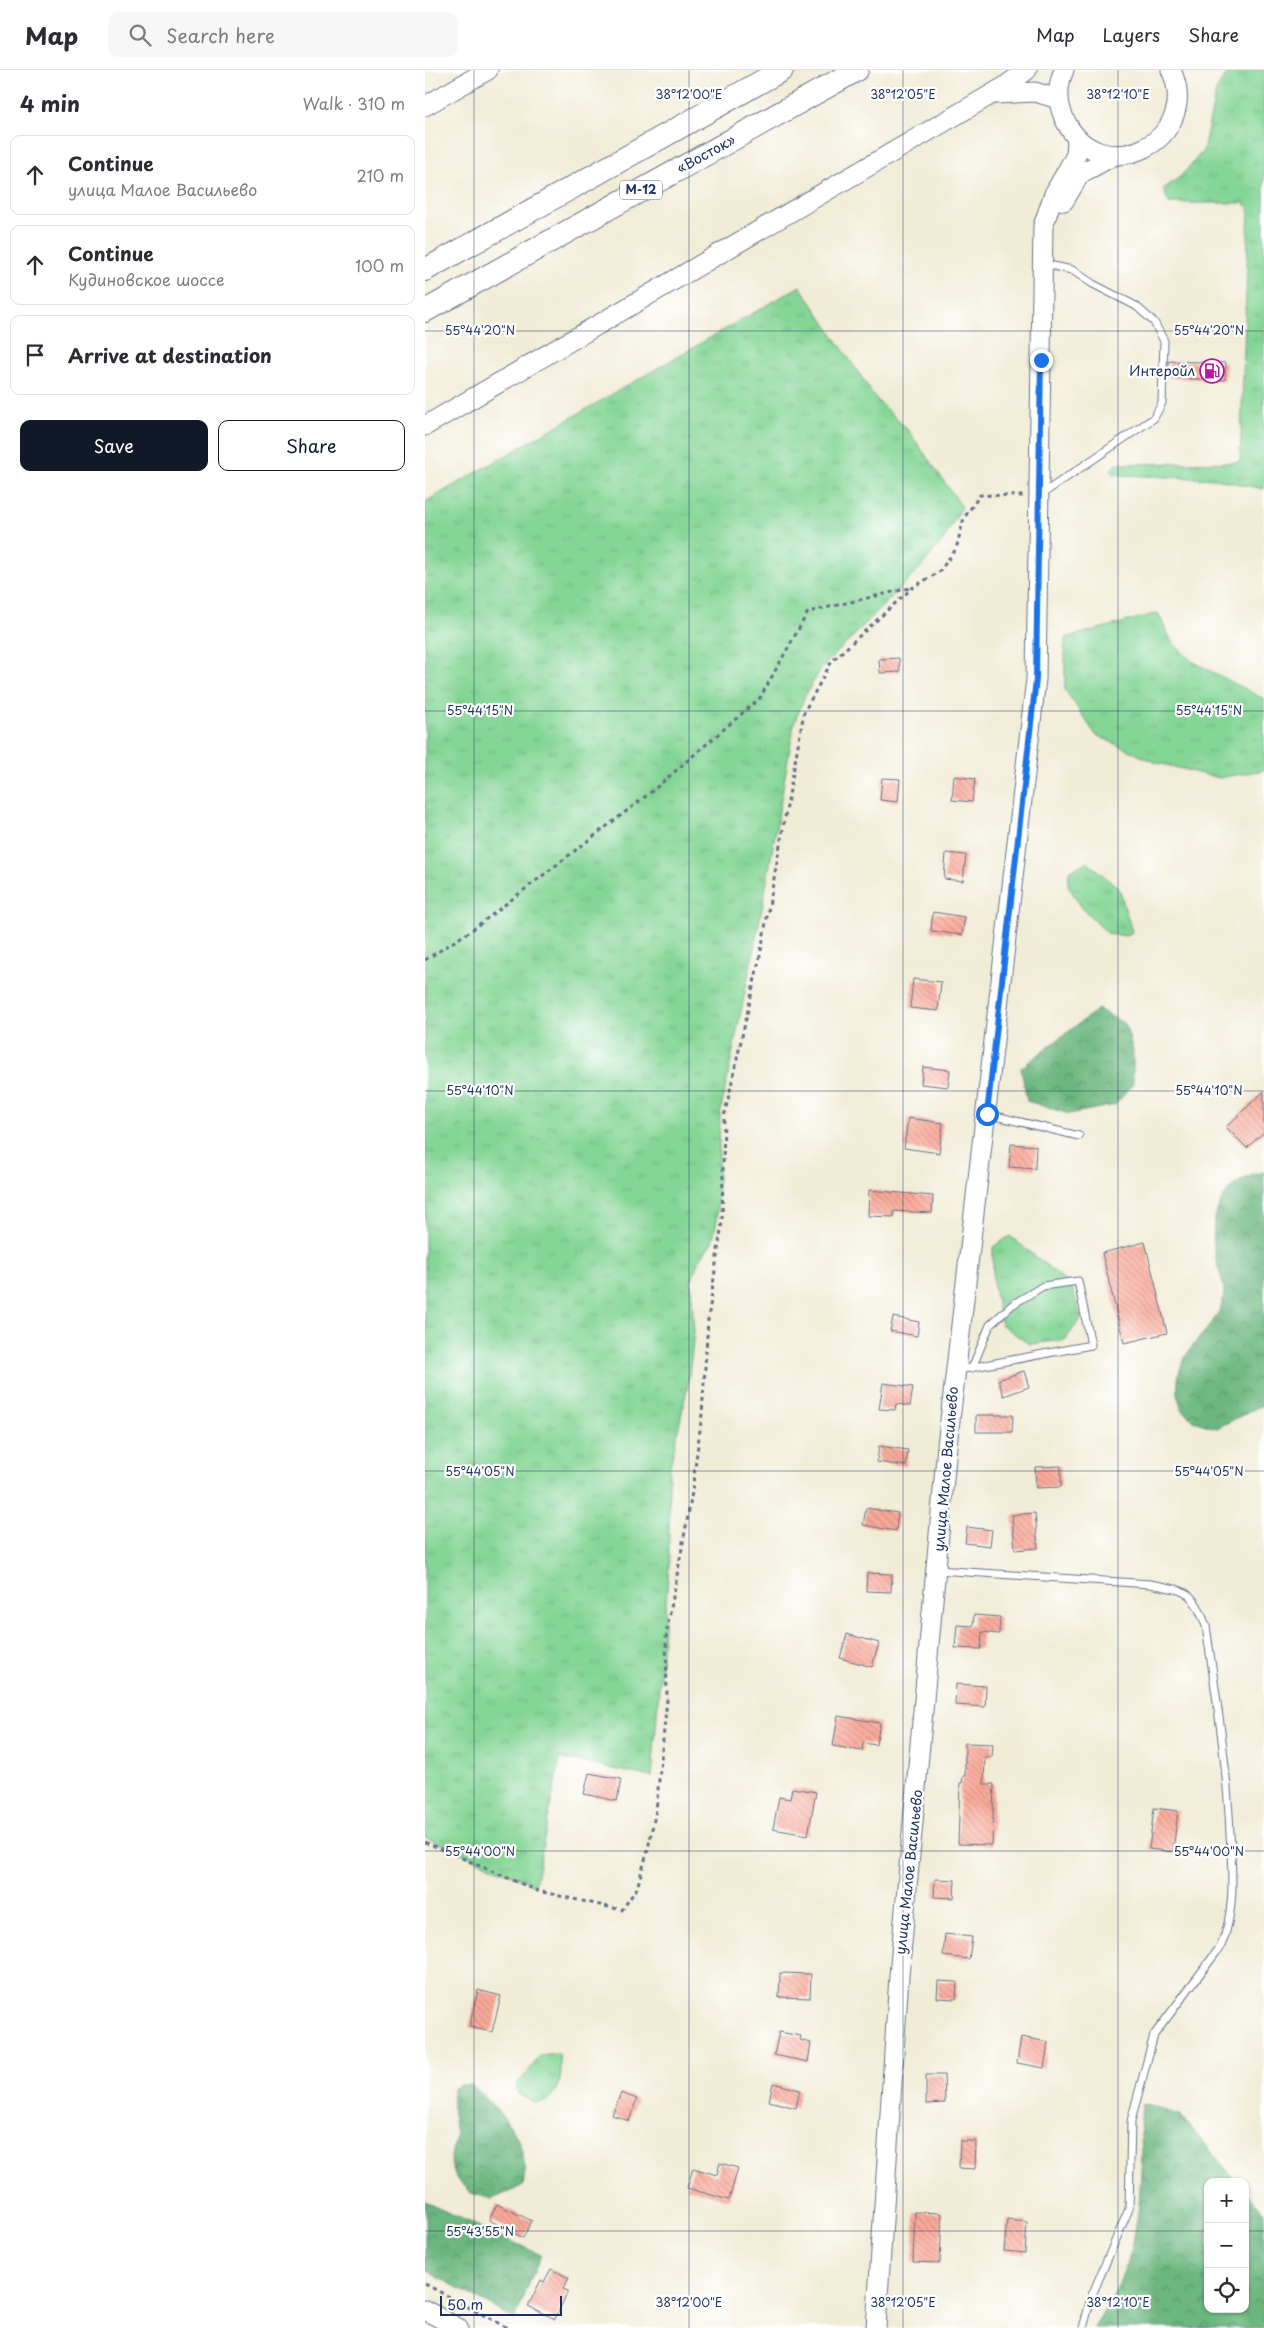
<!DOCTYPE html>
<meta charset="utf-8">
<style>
:root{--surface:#fff;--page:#f7f7f7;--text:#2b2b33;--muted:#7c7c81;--line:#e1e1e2;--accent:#111827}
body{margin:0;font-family:"Playpen Sans",sans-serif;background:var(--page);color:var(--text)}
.controls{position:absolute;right:15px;bottom:15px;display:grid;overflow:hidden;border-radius:10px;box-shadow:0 1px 4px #0004}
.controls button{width:45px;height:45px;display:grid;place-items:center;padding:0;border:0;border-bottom:1px solid var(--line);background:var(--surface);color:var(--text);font:25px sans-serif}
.scale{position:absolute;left:15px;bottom:12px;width:122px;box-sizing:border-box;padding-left:5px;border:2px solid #1b2f5e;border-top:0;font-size:14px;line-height:18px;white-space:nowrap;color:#1b2f5e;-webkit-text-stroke:4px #fff;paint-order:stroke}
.stop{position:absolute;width:15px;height:15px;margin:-11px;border:4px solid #1a73e8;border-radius:50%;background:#fff}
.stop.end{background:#1a73e8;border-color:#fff;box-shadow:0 1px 5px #0008}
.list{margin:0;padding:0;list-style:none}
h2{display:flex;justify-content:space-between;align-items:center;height:65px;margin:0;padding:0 20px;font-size:21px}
h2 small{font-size:16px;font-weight:400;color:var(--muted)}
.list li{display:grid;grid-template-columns:32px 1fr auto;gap:15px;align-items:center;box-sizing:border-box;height:80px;margin:0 10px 10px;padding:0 10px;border:1px solid var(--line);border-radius:10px}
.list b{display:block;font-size:19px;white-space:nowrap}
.list p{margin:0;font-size:16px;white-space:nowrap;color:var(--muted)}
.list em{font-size:16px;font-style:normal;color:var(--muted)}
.actions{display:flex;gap:10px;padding:15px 20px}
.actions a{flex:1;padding:11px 0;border:1px solid var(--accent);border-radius:10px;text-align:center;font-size:18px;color:var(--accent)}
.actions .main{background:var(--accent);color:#fff}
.icon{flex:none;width:28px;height:28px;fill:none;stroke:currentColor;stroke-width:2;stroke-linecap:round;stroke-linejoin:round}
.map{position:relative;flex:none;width:839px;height:2258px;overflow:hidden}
header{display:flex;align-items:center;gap:30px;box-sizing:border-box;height:70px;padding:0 25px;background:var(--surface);border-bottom:1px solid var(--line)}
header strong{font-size:24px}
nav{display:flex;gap:28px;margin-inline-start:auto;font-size:18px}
.search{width:350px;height:45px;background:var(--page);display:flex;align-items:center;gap:12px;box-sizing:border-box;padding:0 18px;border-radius:10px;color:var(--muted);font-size:19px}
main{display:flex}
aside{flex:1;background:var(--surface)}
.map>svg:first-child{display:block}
.grass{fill:url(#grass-tufts);stroke:#50827a}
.forest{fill:url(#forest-crowns);stroke:#44736e}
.building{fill:url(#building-back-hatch)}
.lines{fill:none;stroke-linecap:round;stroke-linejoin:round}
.service-casing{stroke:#667188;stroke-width:9}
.secondary-casing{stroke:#667188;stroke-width:21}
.trunk-casing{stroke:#667188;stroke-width:24}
.path{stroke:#667188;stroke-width:3;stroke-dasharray:4 4;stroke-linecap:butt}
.service{stroke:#fff;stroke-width:7}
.secondary{stroke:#fff;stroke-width:19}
.trunk{stroke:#fff;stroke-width:22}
.route{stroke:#1a73e8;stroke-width:6}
.ticks{fill:none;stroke:#1b2f5e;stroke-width:1;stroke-opacity:0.45}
.labels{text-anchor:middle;stroke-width:4.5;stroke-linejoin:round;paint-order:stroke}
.shield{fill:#fff;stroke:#5f6d8e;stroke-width:1}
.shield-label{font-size:12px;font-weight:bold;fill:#1b2f5e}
.street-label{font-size:14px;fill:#1b2f5e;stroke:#fff}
.poi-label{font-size:14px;fill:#1b2f5e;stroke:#fff;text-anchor:end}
.ticks-label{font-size:12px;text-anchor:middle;fill:#1b2f5e;stroke:#fff;stroke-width:4.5;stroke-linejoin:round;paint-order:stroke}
</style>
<header>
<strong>Map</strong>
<div class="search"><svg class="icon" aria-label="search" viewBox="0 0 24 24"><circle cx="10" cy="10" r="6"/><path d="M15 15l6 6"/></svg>Search here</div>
<nav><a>Map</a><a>Layers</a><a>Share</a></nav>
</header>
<main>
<aside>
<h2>4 min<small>Walk · 310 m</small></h2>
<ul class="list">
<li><svg class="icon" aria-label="ahead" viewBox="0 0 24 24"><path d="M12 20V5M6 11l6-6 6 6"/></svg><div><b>Continue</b><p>улица Малое Васильево</p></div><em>210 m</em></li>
<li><svg class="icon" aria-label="ahead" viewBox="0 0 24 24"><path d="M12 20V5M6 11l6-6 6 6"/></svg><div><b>Continue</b><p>Кудиновское шоссе</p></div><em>100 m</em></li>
<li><svg class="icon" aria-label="arrive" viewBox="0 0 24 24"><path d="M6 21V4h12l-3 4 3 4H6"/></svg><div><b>Arrive at destination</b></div></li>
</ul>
<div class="actions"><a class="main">Save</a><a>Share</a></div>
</aside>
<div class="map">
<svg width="839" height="2258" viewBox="0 0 839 2258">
<defs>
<pattern id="grass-tufts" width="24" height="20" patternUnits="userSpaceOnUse" patternTransform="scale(1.25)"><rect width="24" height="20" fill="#85d696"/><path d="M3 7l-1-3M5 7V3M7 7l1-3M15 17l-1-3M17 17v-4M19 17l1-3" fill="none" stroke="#72b884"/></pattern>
<pattern id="forest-crowns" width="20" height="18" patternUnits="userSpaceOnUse" patternTransform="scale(1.25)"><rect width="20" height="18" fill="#6cb77f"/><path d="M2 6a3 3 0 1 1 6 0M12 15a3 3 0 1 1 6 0" fill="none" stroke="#58956b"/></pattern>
<pattern id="building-back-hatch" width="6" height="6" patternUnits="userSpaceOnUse" patternTransform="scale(1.25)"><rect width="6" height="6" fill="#fcaa9a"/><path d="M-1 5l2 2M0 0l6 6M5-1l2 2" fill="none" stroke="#cb8b81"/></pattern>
</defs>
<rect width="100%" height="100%" fill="#fff"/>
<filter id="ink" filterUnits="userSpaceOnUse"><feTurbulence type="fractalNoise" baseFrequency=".02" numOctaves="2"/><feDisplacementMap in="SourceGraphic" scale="10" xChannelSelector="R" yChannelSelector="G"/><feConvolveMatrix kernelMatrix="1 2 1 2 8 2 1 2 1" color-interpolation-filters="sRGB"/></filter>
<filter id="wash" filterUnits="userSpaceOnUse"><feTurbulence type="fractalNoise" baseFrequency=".0096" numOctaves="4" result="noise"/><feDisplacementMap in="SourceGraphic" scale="20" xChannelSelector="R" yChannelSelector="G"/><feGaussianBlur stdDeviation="1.12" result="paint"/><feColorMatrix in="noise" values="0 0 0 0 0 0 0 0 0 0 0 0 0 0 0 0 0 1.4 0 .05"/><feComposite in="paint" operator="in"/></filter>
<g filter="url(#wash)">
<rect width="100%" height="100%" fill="#f1ecd6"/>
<!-- grass -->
<g class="grass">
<path d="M808,0H839V419L791,409L695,405L687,403V398L691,394L815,392L824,138L818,133H744L738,119L755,107L778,81L791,21L798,9Z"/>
<path d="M375,216L452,330L483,360L537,437L517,472L494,499L396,599L380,626L369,654L338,834L295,1044L292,1150L287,1172L274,1191L266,1212L269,1263L263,1314L244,1401V1495L227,1707L135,1688L110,1815L0,1767V432Z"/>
<path d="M733,543L747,572L767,591L839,629V700L794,708L729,692L671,665L640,620V568Z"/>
<path d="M662,792L694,818L707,862L700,866L682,863L657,838L643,815L644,801Z"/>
<path d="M585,1166L647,1216L656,1248L640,1270L604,1274L576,1254L568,1212V1177Z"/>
<path d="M134,1984C138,2006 136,2014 123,2031L110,2033L93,2024L91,2014L99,2007L115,1986Z"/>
</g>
<!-- forest -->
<g class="forest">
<path d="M673,939L700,954L708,980V1014L690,1035L644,1044L602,1031L596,998Z"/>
<path d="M839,1102V1334L792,1358C771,1353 755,1347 753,1324C748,1273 796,1263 799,1223C800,1214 793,1199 791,1190C782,1149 794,1111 839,1102Z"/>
<path d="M35,2015H47C78,2045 106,2069 98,2116L67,2129L46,2123L32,2110L25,2090L31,2066L27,2036L28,2019Z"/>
<path d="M718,2034L755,2045L812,2112H783V2239H820V2121L839,2142V2258H669L692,2219L707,2179L714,2136L717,2085L715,2047Z"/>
<path d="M0,2132L116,2185L90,2249L0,2200Z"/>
</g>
<g id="blocks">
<!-- building -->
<g class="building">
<path d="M744,291L801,293L800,310L744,308Z"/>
<path d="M474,588L475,602L455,603L454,589Z"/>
<path d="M529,706L550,709L547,732L527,730Z"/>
<path d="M457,708L475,709L473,732L455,730Z"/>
<path d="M521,783L541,785L538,811L519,809Z"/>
<path d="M508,842L540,847L537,865L506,861Z"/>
<path d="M488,909L516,912L513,941L485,938Z"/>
<path d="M498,997L525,1000L523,1017L496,1014Z"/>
<path d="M839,1021V1062L822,1078L801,1057Z"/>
<path d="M483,1048L518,1053L514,1083L479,1078Z"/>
<path d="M586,1074L611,1076L610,1099L584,1097Z"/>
<path d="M444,1120L508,1126L507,1143L469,1141V1147L443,1146Z"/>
<path d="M720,1172L742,1263L699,1273L677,1183Z"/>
<path d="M468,1247L494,1252L492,1266L465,1261Z"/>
<path d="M599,1301L604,1317L579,1326L573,1310Z"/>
<path d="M458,1313L488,1317L485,1336L471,1334L470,1340L454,1339Z"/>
<path d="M551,1345H588L587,1362H551Z"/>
<path d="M454,1376L483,1380L481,1396L452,1392Z"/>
<path d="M636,1396V1417L611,1418L610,1397Z"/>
<path d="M441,1438L473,1443L471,1461L438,1455Z"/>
<path d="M610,1443L613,1478L590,1480L587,1445Z"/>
<path d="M542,1457L567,1460L565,1476L540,1473Z"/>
<path d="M442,1503L467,1504L466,1522L441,1521Z"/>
<path d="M549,1545L575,1547L574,1564L557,1562L556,1579L530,1578L532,1555L548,1556Z"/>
<path d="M422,1564L454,1573L447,1597L415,1588Z"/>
<path d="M531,1614L561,1616L560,1637L530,1635Z"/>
<path d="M413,1646L455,1653L451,1675L438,1673L437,1681L408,1676Z"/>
<path d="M540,1673L568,1674L567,1687H560L559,1714H569L567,1775L533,1774L535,1713H537L538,1706H540Z"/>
<path d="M164,1703L196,1709L192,1731L159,1724Z"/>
<path d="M367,1718L391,1722L383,1765L348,1759L354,1727L365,1729Z"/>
<path d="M729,1738L753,1741L748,1782L724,1779Z"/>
<path d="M510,1809L530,1810L529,1828L509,1827Z"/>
<path d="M520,1864L547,1867L544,1889L518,1886Z"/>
<path d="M355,1903L386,1904L385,1928L354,1927Z"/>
<path d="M513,1911L532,1912L531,1929L512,1928Z"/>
<path d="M53,1920L76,1926L67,1962L44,1957Z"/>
<path d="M354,1962L376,1966L375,1970L386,1973L383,1992L349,1985Z"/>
<path d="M596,1967L623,1972L619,1998L592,1993Z"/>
<path d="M501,2005H519L520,2033L501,2034Z"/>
<path d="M348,2013L375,2020L371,2038L344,2031Z"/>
<path d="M196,2023L212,2029L204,2051L187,2045Z"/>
<path d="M535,2071H551L550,2099L534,2098Z"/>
<path d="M295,2093L313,2098L304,2130L262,2118L268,2098L292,2105Z"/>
<path d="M72,2134L107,2151L98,2168L64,2150Z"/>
<path d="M490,2142L517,2143L515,2193L488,2192Z"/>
<path d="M582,2150L602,2152L600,2183L579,2181Z"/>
<path d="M126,2199L144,2208L138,2219L143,2221L130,2249L103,2236L116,2210L119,2212Z"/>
</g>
</g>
</g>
<g filter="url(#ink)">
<use href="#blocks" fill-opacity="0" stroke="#667188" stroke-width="1"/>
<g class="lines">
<!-- service casing -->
<g class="service-casing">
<g id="service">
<path d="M617,424L729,348L737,333L739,271L729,252L711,236L668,214L647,200L619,194"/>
<path d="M562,1044L654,1066"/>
<path d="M531,1300L539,1299L666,1275L653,1211L618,1216L587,1235L565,1255L547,1298"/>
<path d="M512,1500L725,1514C762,1521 767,1519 781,1556C791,1625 802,1693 805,1763C807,1801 811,1840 796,1876L729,1965L706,2051L704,2139L667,2225L658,2258"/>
</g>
</g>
<!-- secondary casing -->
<g class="secondary-casing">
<g id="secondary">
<path d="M639,0C632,16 632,32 639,48C673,123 779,71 746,0"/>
<path d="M571,24L610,22L633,29"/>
<path d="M0,36L63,0"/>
<path d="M639,131L655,104L690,85"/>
<path d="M0,356L579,17L602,0"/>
<path d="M0,2240L33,2258"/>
<path d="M451,2258L474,1906L522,1376L611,609L618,156L629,124L651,85L652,69"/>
</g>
</g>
<!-- trunk casing -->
<g class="trunk-casing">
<g id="trunk">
<path d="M0,200L357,0"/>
<path d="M0,241L432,0"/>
</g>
</g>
<!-- path -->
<g class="path">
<path d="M0,890L47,860L225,723L335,628L383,542L485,518"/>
<path d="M0,1772L113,1821L197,1840L212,1818L223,1779L231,1740L242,1629L241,1565L266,1429L277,1344L283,1250L297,1152L299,1047L335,886L379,642L407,591L487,518L514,502L531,479L539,448L555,425L599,426"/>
<path d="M0,2214L83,2258"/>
</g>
<!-- service -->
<use href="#service" class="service"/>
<!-- secondary -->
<use href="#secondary" class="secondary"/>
<!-- trunk -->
<use href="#trunk" class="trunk"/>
</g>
</g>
<g class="lines" filter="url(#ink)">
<!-- route -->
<path class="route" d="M562,1044L611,609L616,290"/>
</g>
<!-- ticks -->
<path class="ticks" d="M49,0V2258M264,0V2258M478,0V2258M693,0V2258M0,261H839M0,641H839M0,1021H839M0,1401H839M0,1781H839M0,2161H783M820,2161H839"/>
<!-- icons -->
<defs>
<g id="fuel-ring" transform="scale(1.25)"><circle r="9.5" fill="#fff" stroke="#b5179e" stroke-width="1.5"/><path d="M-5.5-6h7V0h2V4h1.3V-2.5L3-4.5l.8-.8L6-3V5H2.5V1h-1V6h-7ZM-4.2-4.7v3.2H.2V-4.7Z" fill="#b5179e"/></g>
</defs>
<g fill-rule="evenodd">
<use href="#fuel-ring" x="787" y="301"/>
</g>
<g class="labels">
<!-- shield labels -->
<rect class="shield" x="195" y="110.5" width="42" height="19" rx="4"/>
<g class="shield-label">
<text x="216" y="124">М-12</text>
</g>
<!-- street labels -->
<g class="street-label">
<text transform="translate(281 84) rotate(-29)" y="5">«Восток»</text>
<text transform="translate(521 1399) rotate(-85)" y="5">улица Малое Васильево</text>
<text transform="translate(484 1802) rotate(-84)" y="5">улица Малое Васильево</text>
</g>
<!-- poi labels -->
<g class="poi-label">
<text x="770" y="306">Интеройл</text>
</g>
</g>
<g class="ticks-label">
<text x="264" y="29">38°12'00"E</text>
<text x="478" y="29">38°12'05"E</text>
<text x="693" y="29">38°12'10"E</text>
<text x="55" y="265">55°44'20"N</text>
<text x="784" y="265">55°44'20"N</text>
<text x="55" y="645">55°44'15"N</text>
<text x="784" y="645">55°44'15"N</text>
<text x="55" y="1025">55°44'10"N</text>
<text x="784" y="1025">55°44'10"N</text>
<text x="55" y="1406">55°44'05"N</text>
<text x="784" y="1406">55°44'05"N</text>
<text x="55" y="1786">55°44'00"N</text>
<text x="784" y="1786">55°44'00"N</text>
<text x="55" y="2166">55°43'55"N</text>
<text x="264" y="2237">38°12'00"E</text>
<text x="478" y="2237">38°12'05"E</text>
<text x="693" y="2237">38°12'10"E</text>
</g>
</svg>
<div class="controls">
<button>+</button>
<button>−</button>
<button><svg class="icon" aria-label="locate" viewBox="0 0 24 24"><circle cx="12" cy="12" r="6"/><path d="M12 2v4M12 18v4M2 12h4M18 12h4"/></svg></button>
</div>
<div class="scale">50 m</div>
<div class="stop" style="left:562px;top:1044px"></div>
<div class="stop end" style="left:616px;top:290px"></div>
</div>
</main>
